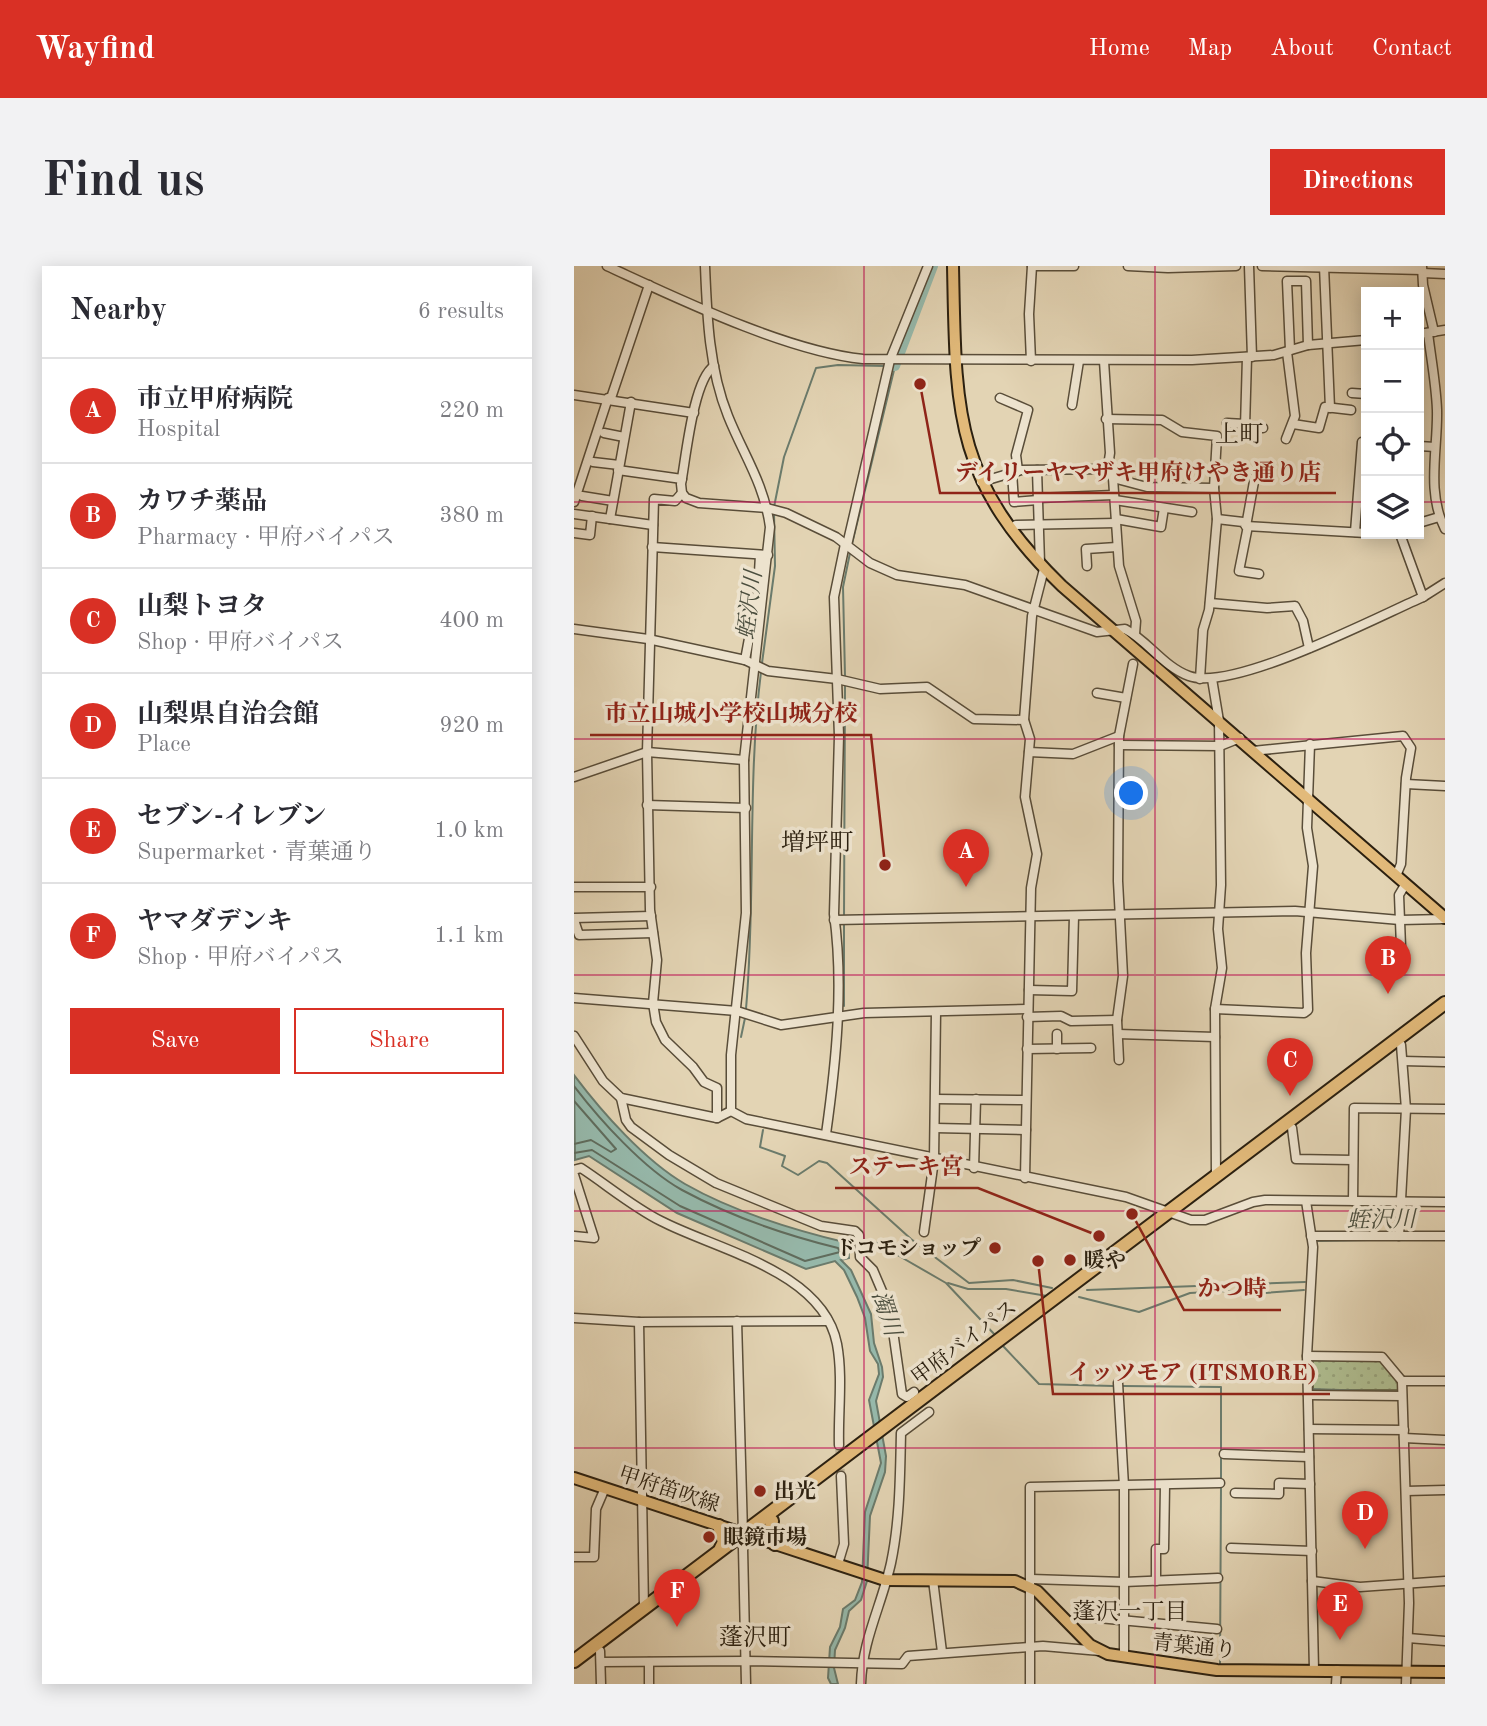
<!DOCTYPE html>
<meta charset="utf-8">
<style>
:root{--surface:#fff;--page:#f2f2f3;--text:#2b2b33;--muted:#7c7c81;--line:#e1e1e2;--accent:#d93025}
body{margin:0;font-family:"Old Standard TT","Noto Serif JP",serif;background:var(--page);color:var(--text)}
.controls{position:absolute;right:21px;top:21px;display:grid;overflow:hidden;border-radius:0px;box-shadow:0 4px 18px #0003}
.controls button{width:63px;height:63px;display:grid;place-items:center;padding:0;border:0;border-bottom:2px solid var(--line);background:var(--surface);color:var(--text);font:35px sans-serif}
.you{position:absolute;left:558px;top:528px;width:24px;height:24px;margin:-18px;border:5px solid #fff;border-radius:50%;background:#1a73e8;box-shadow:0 0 0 10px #1a73e833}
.badge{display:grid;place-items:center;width:46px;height:46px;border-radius:50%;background:var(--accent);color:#fff;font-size:23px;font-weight:700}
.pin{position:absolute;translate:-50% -58px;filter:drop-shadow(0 2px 4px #0008)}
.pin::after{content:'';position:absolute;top:37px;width:24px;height:21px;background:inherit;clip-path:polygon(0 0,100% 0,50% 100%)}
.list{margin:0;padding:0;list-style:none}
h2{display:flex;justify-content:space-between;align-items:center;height:91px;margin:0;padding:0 28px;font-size:30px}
h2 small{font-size:23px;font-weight:400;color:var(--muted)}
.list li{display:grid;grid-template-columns:46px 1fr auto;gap:21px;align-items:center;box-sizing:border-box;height:105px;padding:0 28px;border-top:2px solid var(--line)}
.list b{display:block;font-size:26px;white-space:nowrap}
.list p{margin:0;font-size:23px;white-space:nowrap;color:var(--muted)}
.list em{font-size:23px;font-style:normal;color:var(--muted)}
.actions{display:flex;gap:14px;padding:21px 28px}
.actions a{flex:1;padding:16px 0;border:2px solid var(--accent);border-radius:0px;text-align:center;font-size:24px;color:var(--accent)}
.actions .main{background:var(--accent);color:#fff}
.icon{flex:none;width:38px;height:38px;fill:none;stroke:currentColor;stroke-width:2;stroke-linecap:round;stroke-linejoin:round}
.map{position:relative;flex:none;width:871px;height:1418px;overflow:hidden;border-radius:0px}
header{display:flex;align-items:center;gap:42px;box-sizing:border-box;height:98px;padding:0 35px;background:var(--accent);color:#fff}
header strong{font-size:33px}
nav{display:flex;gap:38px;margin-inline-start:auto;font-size:24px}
.intro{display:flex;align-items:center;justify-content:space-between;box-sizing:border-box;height:168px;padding:0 42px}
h1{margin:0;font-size:49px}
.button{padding:18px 32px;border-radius:0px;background:var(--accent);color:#fff;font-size:24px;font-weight:700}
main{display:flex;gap:42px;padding:0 42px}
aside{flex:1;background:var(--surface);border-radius:0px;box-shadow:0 4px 18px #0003}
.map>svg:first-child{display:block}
.grass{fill:url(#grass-dots);stroke:#6d6f50;stroke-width:2}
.water{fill:#96b8aa;stroke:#6b7b6c;stroke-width:2}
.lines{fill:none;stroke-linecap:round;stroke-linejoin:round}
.shore{stroke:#606c5d;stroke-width:2}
.stream{stroke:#6b7b6c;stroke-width:2}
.river{stroke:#96b8aa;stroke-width:10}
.minor-tunnel{stroke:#beb093;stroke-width:8;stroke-dasharray:8 4;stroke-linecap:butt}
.minor-casing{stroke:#594d39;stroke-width:11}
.major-casing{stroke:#2b2010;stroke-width:14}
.highway-casing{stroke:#2b2010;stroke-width:16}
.minor{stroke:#ede3ce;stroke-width:8}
.major{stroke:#e2ba7a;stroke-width:10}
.highway{stroke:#e2ba7a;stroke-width:12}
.grid{fill:none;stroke:#c2185b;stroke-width:2;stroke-opacity:0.55}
.poi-dot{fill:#8f2418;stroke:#ede3ce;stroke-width:2.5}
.labels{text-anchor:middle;stroke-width:7;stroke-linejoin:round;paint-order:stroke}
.poi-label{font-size:21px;font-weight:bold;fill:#2b2010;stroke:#ede3ce;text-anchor:start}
.street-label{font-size:21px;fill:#2b2010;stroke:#ede3ce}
.water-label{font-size:23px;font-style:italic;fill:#4b4e3e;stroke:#ede3ce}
.neighbourhood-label{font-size:23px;fill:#2b2010;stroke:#ede3ce}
.quarter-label{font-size:24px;fill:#2b2010;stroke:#ede3ce}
.leader{fill:none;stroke:#8f2418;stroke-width:2.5}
.callout-dot{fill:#8f2418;stroke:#ede3ce;stroke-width:2.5}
.callout-label{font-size:23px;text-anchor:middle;font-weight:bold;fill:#8f2418;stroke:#ede3ce;stroke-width:7;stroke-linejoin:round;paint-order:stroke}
</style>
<header>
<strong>Wayfind</strong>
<nav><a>Home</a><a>Map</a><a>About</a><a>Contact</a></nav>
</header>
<div class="intro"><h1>Find us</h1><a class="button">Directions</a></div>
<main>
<aside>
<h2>Nearby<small>6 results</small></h2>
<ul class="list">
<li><span class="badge">A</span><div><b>市立甲府病院</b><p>Hospital</p></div><em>220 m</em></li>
<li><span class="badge">B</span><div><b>カワチ薬品</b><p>Pharmacy · 甲府バイパス</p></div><em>380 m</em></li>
<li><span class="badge">C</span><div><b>山梨トヨタ</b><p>Shop · 甲府バイパス</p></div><em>400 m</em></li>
<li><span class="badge">D</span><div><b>山梨県自治会館</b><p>Place</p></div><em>920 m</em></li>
<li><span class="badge">E</span><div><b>セブン-イレブン</b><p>Supermarket · 青葉通り</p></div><em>1.0 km</em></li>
<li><span class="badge">F</span><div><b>ヤマダデンキ</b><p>Shop · 甲府バイパス</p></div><em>1.1 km</em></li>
</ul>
<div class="actions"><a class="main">Save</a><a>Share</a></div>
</aside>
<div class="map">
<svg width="871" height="1418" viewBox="0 0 871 1418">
<defs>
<pattern id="grass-dots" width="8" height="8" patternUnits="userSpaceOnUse" patternTransform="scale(1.75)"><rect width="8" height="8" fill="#afbe91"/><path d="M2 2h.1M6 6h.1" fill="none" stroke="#97a37c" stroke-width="1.8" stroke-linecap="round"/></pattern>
</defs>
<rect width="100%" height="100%" fill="#e3d4b4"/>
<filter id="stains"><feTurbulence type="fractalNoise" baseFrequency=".00286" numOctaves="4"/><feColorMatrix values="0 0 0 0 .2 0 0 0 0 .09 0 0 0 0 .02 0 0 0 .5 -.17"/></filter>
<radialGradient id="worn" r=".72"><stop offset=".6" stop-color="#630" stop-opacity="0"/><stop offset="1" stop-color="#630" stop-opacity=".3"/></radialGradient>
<!-- grass -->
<path class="grass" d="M739,1094L808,1095L826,1118L825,1124H739Z"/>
<!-- water -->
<path class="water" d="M0,809C28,846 70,894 111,918C160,946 219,964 274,977L275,992L267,994L277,1004L297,1048L300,1077L308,1101L309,1111L302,1135L312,1190L311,1206L296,1250L293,1315L287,1334L275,1345L271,1362L261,1384L260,1402L264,1418H257L254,1412L256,1381L266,1361L269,1343L281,1334L288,1316L291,1246L307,1197L295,1134L305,1108L304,1098L296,1085L291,1052L283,1031L270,1004L261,995L232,1003L103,947L15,890L1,894Z"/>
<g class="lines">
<!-- shore -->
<g class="shore">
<path d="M0,820C26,854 70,903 108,924C156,950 211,969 264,982L266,986L231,995L106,940L18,884L0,887"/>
<path d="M0,835L42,883L37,886L17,874L0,878"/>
</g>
<!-- stream -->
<g class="stream">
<path d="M200,241L210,191L242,102L264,99L311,100"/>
<path d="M278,278L321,100H317"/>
<path d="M188,397L201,300L200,246"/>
<path d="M271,410L269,321L276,287"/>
<path d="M270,652L271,419"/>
<path d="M270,657V740"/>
<path d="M172,743C182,631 173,518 187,406"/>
<path d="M167,771L171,752"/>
<path d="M189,864L186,881L211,890L208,900L224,909L245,895L253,897L337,973L395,1017L439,1014L478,1022"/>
<path d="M266,975L279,974"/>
<path d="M743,975L793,974"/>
<path d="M293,976L317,978L320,987L372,1017L422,1070"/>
<path d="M374,1017L394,1023H432L473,1030"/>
<path d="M513,1024L731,1016"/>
<path d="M505,1031L565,1046L616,1027L652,1025L677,1028L730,1024"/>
<path d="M429,1080L465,1118L539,1120"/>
<path d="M737,1095V1114"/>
<path d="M549,1120L647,1121V1184"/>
<path d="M738,1123L822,1126"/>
<path d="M647,1212V1190"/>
<path d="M646,1398L647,1221"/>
</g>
<!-- river -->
<path class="river" d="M321,100L359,0"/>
<!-- minor-tunnel -->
<path class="minor-tunnel" d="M265,1179L267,1210"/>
<!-- minor casing -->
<g class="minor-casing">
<g id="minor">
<path d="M33,0C105,33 212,85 289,93L618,94L700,89L734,79L792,74"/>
<path d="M131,0C133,50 135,103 154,150C170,190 190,217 196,261L170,494L172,647L157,789V845L172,853L552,931L617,954H631L679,936L691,934L871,936"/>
<path d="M458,0H500"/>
<path d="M554,0L594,2L662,0"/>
<path d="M675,0L678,91"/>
<path d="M688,0L848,4"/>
<path d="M750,0L756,142"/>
<path d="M848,0L849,19L860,66"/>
<path d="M849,7L871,8"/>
<path d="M854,67C857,92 862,118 863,144C864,183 852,226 871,263"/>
<path d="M845,68L871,64"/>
<path d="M716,84L713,15H732L734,79"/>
<path d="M673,91L671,161L689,162"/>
<path d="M457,95L455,48L458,0"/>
<path d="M530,95L536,187L534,200L539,212L545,300L562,355L561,368"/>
<path d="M140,100C119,114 112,192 107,218L108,227L112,232L125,237L193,242L212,247L262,271L296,297L323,309L391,319L523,366L551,363C574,375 590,401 615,410C659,426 801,352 849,331L871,317"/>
<path d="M778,127L792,128"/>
<path d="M0,129L120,147"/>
<path d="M37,132L75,19"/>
<path d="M426,132L454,144L442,189L444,205"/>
<path d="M498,139L505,95"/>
<path d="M532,153L588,154L608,166L643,170L640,222L643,253L635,344L629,364L626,413"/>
<path d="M653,157L671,158"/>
<path d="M719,158L745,162L751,141L777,144"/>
<path d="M30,167L50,171"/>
<path d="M712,173L721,150L713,86"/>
<path d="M845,180L861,181"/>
<path d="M19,196L45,199"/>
<path d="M44,204L108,213"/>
<path d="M463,204L466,297"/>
<path d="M438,206L440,236L464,234"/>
<path d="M539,212L573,221L640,222"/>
<path d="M407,216L447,204L534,203"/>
<path d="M108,227L101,235L80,233L73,486L76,644L83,694L79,737L82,756L91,774L119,801L130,816L143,822V852"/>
<path d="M8,230L39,235"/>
<path d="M464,232L540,229"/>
<path d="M541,234L618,246"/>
<path d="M0,236L34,132"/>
<path d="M0,248L79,259"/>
<path d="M36,253L57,136"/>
<path d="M542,253L587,261L590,242"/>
<path d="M643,253L669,256L672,260L792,267"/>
<path d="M845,257L865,251"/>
<path d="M442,259L542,257"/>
<path d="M672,260L681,210"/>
<path d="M674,260L665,305L685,308"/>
<path d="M781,266L788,176H792"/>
<path d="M0,267L16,269L18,250"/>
<path d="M826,268L849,331"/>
<path d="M273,279L316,94L354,0"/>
<path d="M78,281L194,289"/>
<path d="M513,300L512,283L543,281"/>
<path d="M636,337L693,342L721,340L729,355L735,382"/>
<path d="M0,363L74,373L171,394L194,405L263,413L306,423L353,421L400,453L450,454L456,473L451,531L463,588L457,622L451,912"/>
<path d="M171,394L184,324L186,289"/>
<path d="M638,413L645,455L647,619L644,663L648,702L641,743L642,910"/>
<path d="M523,427L552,432"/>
<path d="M450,454L458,350L470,303"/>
<path d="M545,479L646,480L666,472"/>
<path d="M679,485L829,470L837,482L832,512L827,598L822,610"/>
<path d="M455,486L499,488L545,470"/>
<path d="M0,511L73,486L170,494"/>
<path d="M832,518L871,520"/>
<path d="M73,539L172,542"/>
<path d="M0,621H77"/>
<path d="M0,652L77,650"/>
<path d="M0,654L5,669L79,667"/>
<path d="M260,654L721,645L826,654L871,653"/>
<path d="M827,681L825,629L831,619"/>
<path d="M455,724L498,725L500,650"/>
<path d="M0,732L163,745L207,759L290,747L453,743"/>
<path d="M641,743L730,747L734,744L732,687L739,600L733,562L736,478"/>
<path d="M453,751L487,750L497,755L543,754"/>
<path d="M544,768L641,771"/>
<path d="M0,770L29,815L47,832L143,852L157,845"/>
<path d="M453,783L517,782"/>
<path d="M483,783V768"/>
<path d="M545,794L543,754L549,710L544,615L545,470L559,398"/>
<path d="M829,795L871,796"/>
<path d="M47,832L52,854L57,861L95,889L142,917L247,960L281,965L285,969L286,991L299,1004L316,1044L328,1128L333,1131L340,1126"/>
<path d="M362,833L452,834"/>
<path d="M361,862L452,864"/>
<path d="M718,862L722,893L779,894"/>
<path d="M252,868C262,797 270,720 260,648L265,470L260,331L271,278"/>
<path d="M400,902L402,833"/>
<path d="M0,904L7,902C33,919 59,941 87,955C143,984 249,1005 263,1078C269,1110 264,1147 265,1179"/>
<path d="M0,909L20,972L0,970"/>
<path d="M732,935L739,981L733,1090L740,1404"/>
<path d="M779,935L780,842L871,843"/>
<path d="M350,966L360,894L362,746"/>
<path d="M737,970H871"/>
<path d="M825,970L832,843L827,779"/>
<path d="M0,1052L65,1056L254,1055"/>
<path d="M163,1055L169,1267"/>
<path d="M65,1056L70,1342"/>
<path d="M733,1090L808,1091L828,1115L835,1337L832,1418"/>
<path d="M828,1115H871"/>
<path d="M544,1117L550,1220V1391"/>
<path d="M734,1129L828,1130"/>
<path d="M735,1163L830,1164"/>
<path d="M830,1172L871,1174"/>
<path d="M650,1188L735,1191"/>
<path d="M832,1225L871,1224"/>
<path d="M661,1227L705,1228V1217L736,1218"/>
<path d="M657,1282L738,1285"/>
<path d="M0,1291H20L22,1243L31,1222"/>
<path d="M264,1298L270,1278L267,1210"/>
<path d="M457,1313L550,1316L644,1312"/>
<path d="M359,1314L368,1386"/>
<path d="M582,1315V1283H590L591,1219"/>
<path d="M738,1315L786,1321L871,1315"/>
<path d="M503,1350L643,1363"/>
<path d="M834,1372L871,1375"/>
<path d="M26,1385L27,1418"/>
<path d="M27,1396L171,1395L328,1398L334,1390L469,1380L526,1385"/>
<path d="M75,1396V1418"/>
<path d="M172,1418L169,1282L177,1270"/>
<path d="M287,1418C288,1375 308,1338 317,1297C326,1254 326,1210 327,1167L355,1146"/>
<path d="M456,1418V1221L646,1217"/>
<path d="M762,1418L763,1404"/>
</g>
</g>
<!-- major casing -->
<g class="major-casing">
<g id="major">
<path d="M379,0C382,144 378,213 488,320L871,652"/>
<path d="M0,1212L311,1314L441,1315L463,1325L516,1379L534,1388L643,1404L871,1406"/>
</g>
</g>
<!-- highway casing -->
<g class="highway-casing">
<g id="highway">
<path d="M198,1255L196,1267L201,1278"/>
<path d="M145,1260L150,1276L147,1282"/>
<path d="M0,1395L871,737"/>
</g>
</g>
<!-- minor -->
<use href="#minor" class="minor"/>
<!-- major -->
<use href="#major" class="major"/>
<!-- highway -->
<use href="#highway" class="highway"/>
</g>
<!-- grid -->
<path class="grid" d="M290,0V1418M581,0V1418M0,236H792M845,236H871M0,473H871M0,709H871M0,945H871M0,1182H871"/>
<!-- markers -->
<g class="poi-dot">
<circle cx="421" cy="982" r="7"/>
<circle cx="496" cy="994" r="7"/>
<circle cx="186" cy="1225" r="7"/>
<circle cx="135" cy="1271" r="7"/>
</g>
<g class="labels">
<!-- poi labels -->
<g class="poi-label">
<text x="407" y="989" text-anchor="end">ドコモショップ</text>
<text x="510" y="1001">暖や</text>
<text x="200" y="1232">出光</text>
<text x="149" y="1278">眼鏡市場</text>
</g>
<!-- street labels -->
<g class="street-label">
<text transform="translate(390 1076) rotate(-37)" y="7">甲府バイパス</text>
<text transform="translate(95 1223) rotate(18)" y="7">甲府笛吹線</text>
<text transform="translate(620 1380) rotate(6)" y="7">青葉通り</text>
</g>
<!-- water labels -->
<g class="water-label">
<text transform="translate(175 339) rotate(-83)" y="8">蛭沢川</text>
<text transform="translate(807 953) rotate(-1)" y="8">蛭沢川</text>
<text transform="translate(313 1047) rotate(72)" y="8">濁川</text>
</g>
<!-- neighbourhood labels -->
<g class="neighbourhood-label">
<text x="556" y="1353">蓬沢一丁目</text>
</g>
<!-- quarter labels -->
<g class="quarter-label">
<text x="665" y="176">上町</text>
<text x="243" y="584">増坪町</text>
<text x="181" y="1379">蓬沢町</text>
</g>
</g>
<!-- callouts -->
<path class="leader" d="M346 118L366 227H762M311 599L297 469H16M525 970L404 922H261M558 948L610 1044H707M464 995L479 1128H756"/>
<g class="callout-dot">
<circle cx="346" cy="118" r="7"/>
<circle cx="311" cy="599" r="7"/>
<circle cx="525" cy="970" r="7"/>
<circle cx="558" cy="948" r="7"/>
<circle cx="464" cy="995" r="7"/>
</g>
<g class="callout-label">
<text x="564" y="214">デイリーヤマザキ甲府けやき通り店</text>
<text x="157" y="455">市立山城小学校山城分校</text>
<text x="332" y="908">ステーキ宮</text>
<text x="658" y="1030">かつ時</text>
<text x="618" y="1114">イッツモア (ITSMORE)</text>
</g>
<rect width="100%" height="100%" filter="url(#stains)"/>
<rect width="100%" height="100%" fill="url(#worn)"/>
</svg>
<div class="controls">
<button>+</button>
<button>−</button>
<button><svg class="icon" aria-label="locate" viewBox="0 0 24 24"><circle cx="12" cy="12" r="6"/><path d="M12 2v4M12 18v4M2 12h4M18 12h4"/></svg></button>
<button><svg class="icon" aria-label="layers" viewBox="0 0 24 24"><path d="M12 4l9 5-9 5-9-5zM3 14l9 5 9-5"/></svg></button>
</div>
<div class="you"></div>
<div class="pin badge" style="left:392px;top:621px">A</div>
<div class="pin badge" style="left:814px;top:728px">B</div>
<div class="pin badge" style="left:716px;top:830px">C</div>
<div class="pin badge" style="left:791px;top:1283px">D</div>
<div class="pin badge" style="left:766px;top:1374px">E</div>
<div class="pin badge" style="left:103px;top:1361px">F</div>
</div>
</main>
